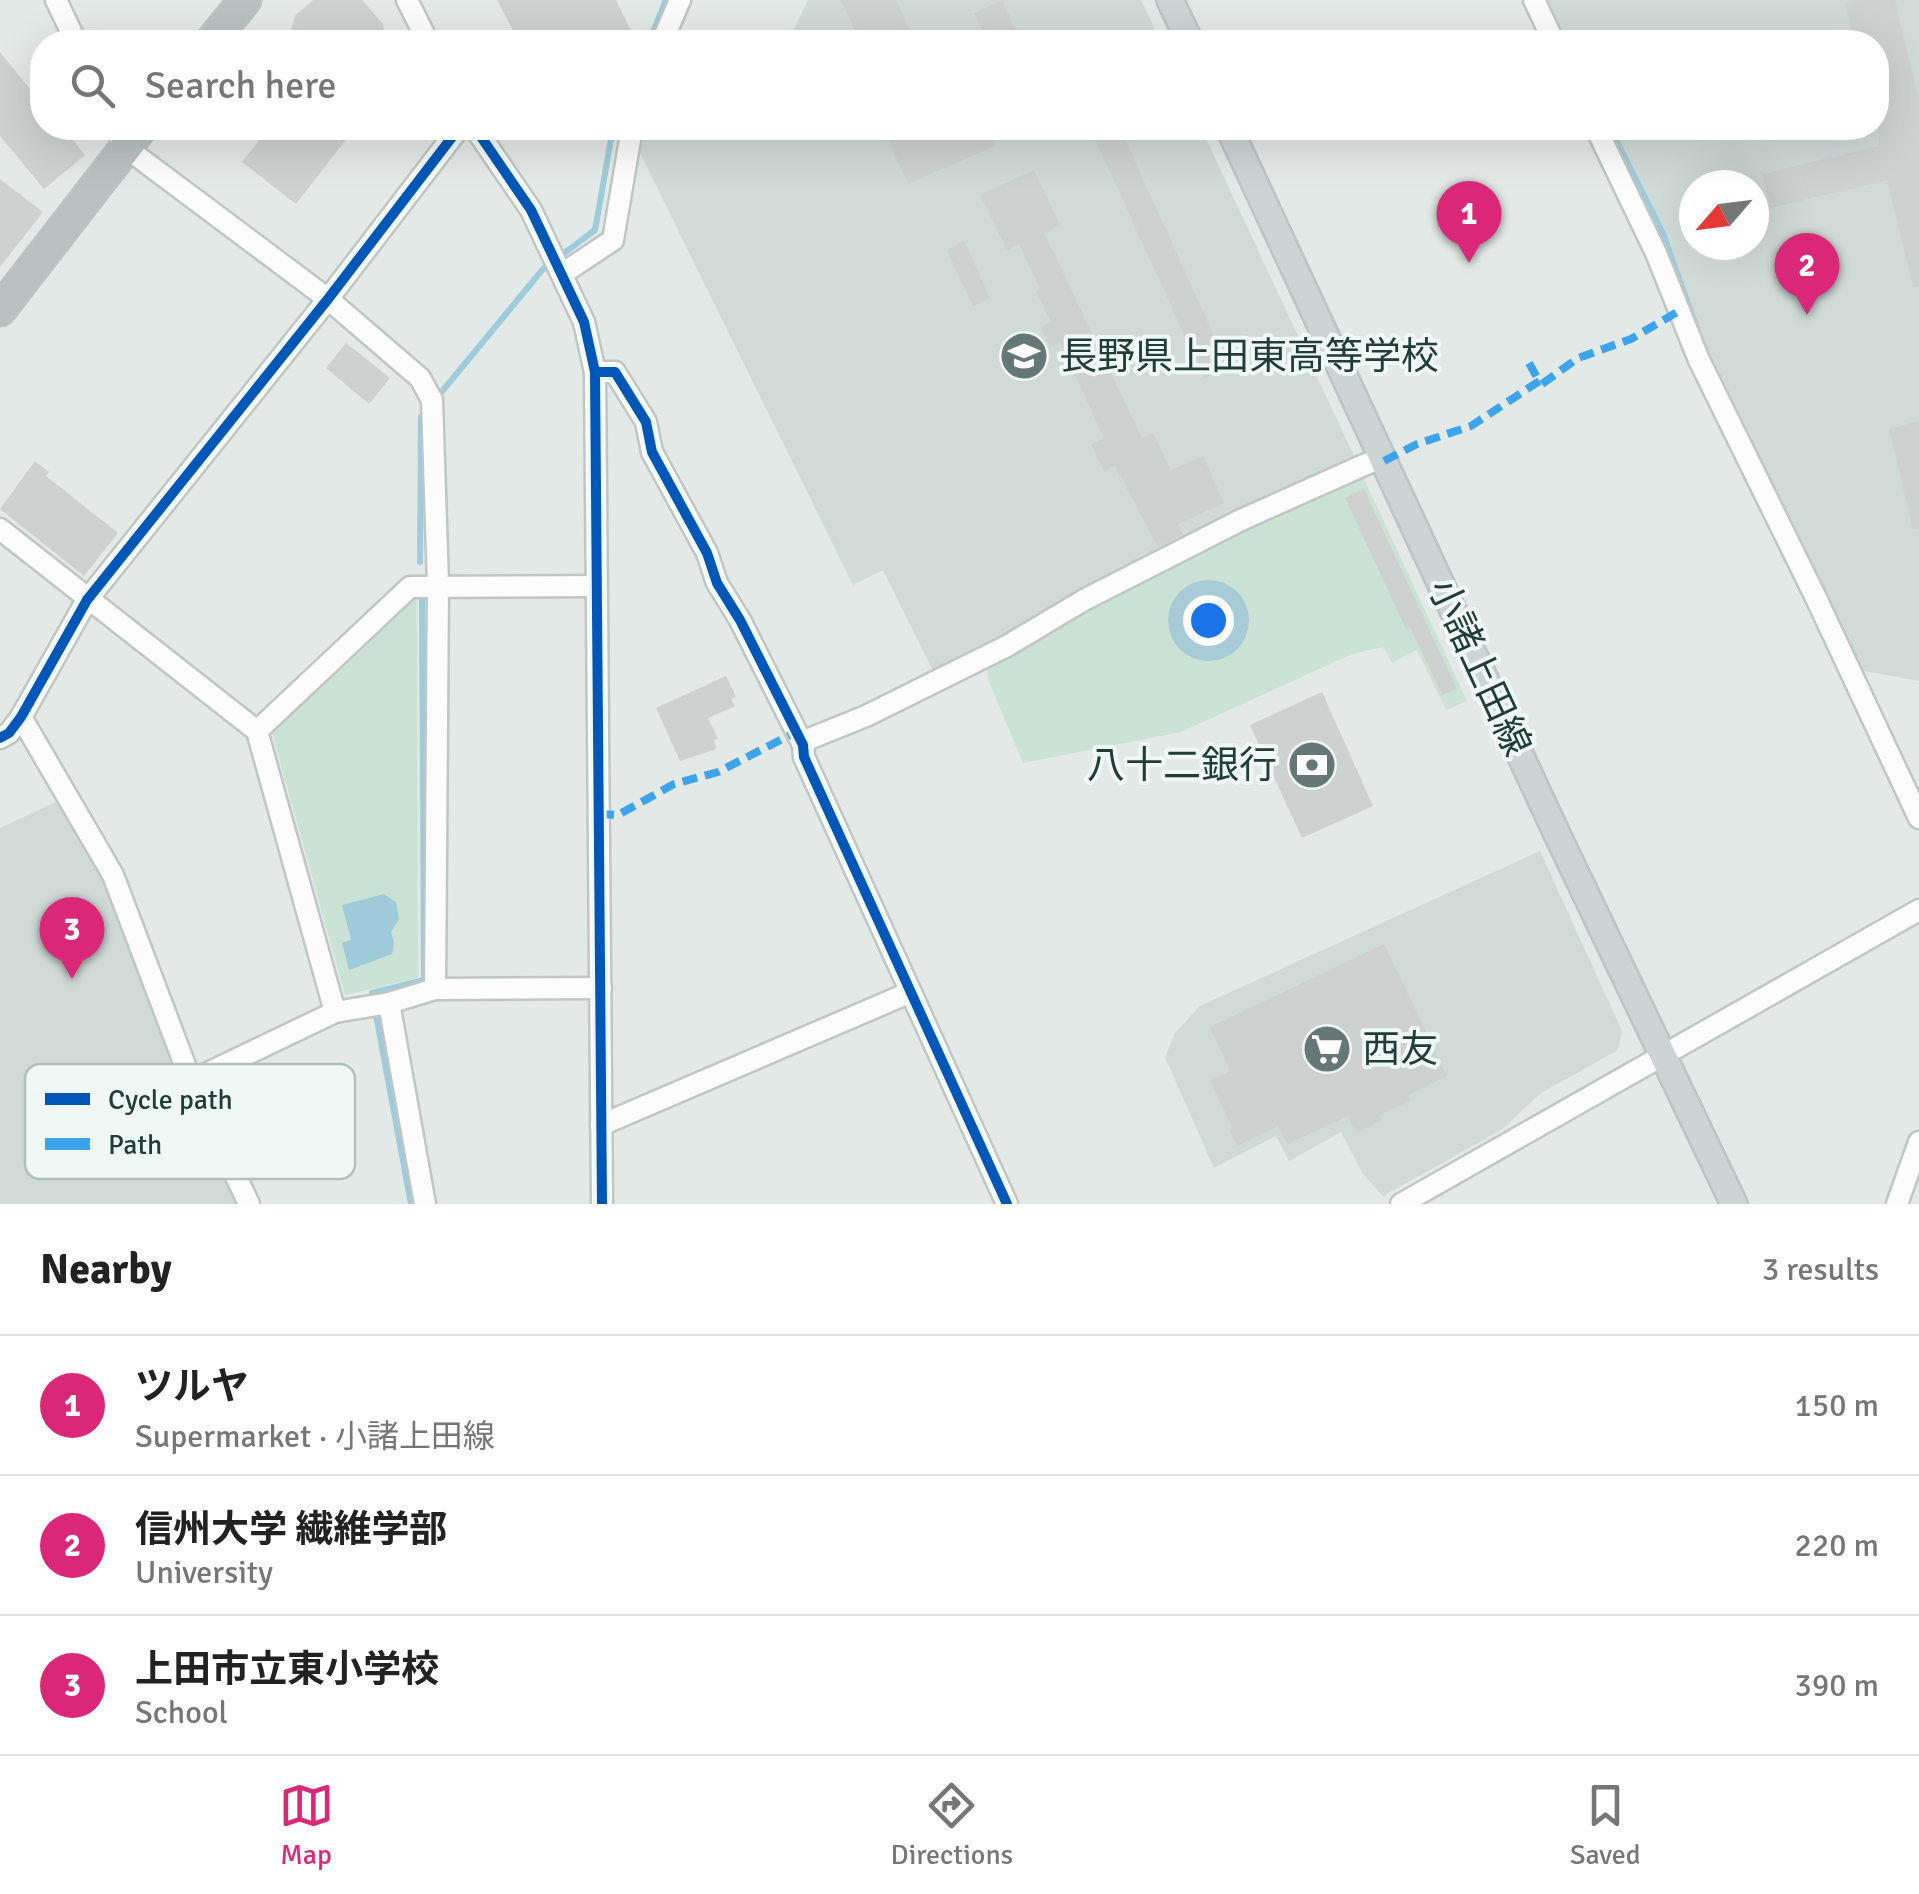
<!DOCTYPE html>
<meta charset="utf-8">
<style>
:root{--surface:#fff;--page:#f2f2f2;--text:#222;--muted:#767676;--line:#e0e0e0;--accent:#db2777}
body{margin:0;font-family:Signika,"Noto Sans JP",sans-serif;background:var(--page);color:var(--text)}
.compass{position:absolute;left:1679px;top:170px;width:90px;height:90px;border-radius:50%;background:var(--surface);box-shadow:0 10px 40px #0002;rotate:242deg}
.you{position:absolute;left:1208px;top:620px;width:35px;height:35px;margin:-25px;border:8px solid #fff;border-radius:50%;background:#1a73e8;box-shadow:0 0 0 15px #1a73e833}
.badge{display:grid;place-items:center;width:65px;height:65px;border-radius:50%;background:var(--accent);color:#fff;font-size:32px;font-weight:700}
.pin{position:absolute;translate:-50% -82px;filter:drop-shadow(0 2px 5px #0008)}
.pin::after{content:'';position:absolute;top:52px;width:35px;height:30px;background:inherit;clip-path:polygon(0 0,100% 0,50% 100%)}
.list{margin:0;padding:0;list-style:none}
h2{display:flex;justify-content:space-between;align-items:center;height:130px;margin:0;padding:0 40px;font-size:42px}
h2 small{font-size:32px;font-weight:400;color:var(--muted)}
.list li{display:grid;grid-template-columns:65px 1fr auto;gap:30px;align-items:center;box-sizing:border-box;height:140px;padding:0 40px;border-top:2px solid var(--line)}
.list b{display:block;font-size:38px;white-space:nowrap}
.list p{margin:0;font-size:32px;white-space:nowrap;color:var(--muted)}
.list em{font-size:32px;font-style:normal;color:var(--muted)}
.icon{flex:none;width:55px;height:55px;fill:none;stroke:currentColor;stroke-width:2;stroke-linecap:round;stroke-linejoin:round}
.map{position:relative;flex:none;width:1919px;height:1204px;overflow:hidden}
.search{position:absolute;background:var(--surface);box-shadow:0 10px 40px #0002;left:30px;right:30px;top:30px;height:110px;display:flex;align-items:center;gap:25px;box-sizing:border-box;padding:0 35px;border-radius:40px;color:var(--muted);font-size:38px}
.sheet{height:550px;background:var(--surface)}
nav{display:flex;justify-content:space-around;align-items:center;box-sizing:border-box;height:140px;border-top:2px solid var(--line);background:var(--surface);font-size:28px;color:var(--muted)}
nav a{display:grid;justify-items:center;gap:5px}
nav .on{color:var(--accent)}
.map>svg:first-child{display:block}
.built{fill:#d0dad7;fill-rule:evenodd}
.green{fill:#cbe3d5}
.water{fill:#a0cbda}
.lines{fill:none;stroke-linecap:round;stroke-linejoin:round}
.stream{stroke:#a0cbda;stroke-width:6}
.building{fill:#cdd2d1}
.minor-casing{stroke:#c0c6c4;stroke-width:25}
.major-casing{stroke:#bbc5c3;stroke-width:30}
.highway-casing{stroke:#bbc5c3;stroke-width:35}
.minor{stroke:#fbfcfb;stroke-width:20}
.major{stroke:#cdd5d4;stroke-width:25}
.highway{stroke:#b9c2c1;stroke-width:30}
.quiet{stroke:#3da4ec;stroke-width:8;stroke-dasharray:15 8;stroke-linecap:butt}
.cycleway-casing{stroke:#f0f8f5;stroke-width:16}
.cycleway{stroke:#0057b8;stroke-width:10}
.labels{text-anchor:middle;stroke-width:8;stroke-linejoin:round;paint-order:stroke}
.poi-label{font-size:38px;fill:#203d38;stroke:#f0f8f5;text-anchor:start}
.street-label{font-size:38px;fill:#203d38;stroke:#f0f8f5}
.key{fill:#f0f8f5;stroke:#b2c0bc;stroke-width:2.5}
.key-label{font-size:28px;fill:#203d38}
</style>
<div class="map">
<svg width="1919" height="1204" viewBox="0 0 1919 1204">
<rect width="100%" height="100%" fill="#e3e9e7"/>
<!-- built -->
<g class="built">
<path d="M808,0H1141L1161,42H710L738,33L770,38L784,36L794,29Z"/>
<path d="M1546,0H1919V681L1864,671L1711,360L1666,232L1612,128H1876V42H1567ZM1694,185H1754V245H1694Z"/>
<path d="M643,128H1201L1356,460L934,673L883,570L853,585L639,151Z"/>
<path d="M62,799L105,876L185,1081L237,1204H0V828Z"/>
<path d="M1540,851L1622,1031L1618,1050L1541,1093L1501,1130L1383,1196L1362,1173L1341,1132L1289,1161L1276,1136L1214,1168L1165,1057L1175,1033L1200,1006Z"/>
</g>
<!-- green -->
<g class="green">
<path d="M1361,472L1467,701L1446,710L1417,650L1392,663L1383,647L1352,654L1181,732L1023,763L989,682L986,665L1137,580Z"/>
<path d="M409,594L417,600L418,978L345,995L271,729Z"/>
</g>
<!-- water -->
<path class="water" d="M384,894L396,902L399,919L391,932L394,943L392,954L349,970L342,943L351,940L342,905Z"/>
<g class="lines">
<!-- stream -->
<g class="stream">
<path d="M649,42L666,0"/>
<path d="M1610,128L1663,233L1702,343"/>
<path d="M435,400L543,269L595,230L613,128"/>
<path d="M420,562L421,417L427,410"/>
<path d="M411,1204L372,993L424,980L422,598"/>
</g>
</g>
<!-- building -->
<g class="building">
<path d="M313,0H362L383,24L386,42H288L295,16Z"/>
<path d="M497,0H616L631,31L626,33L630,42H519Z"/>
<path d="M841,0H896L915,42H860Z"/>
<path d="M1002,0L1021,42H987L974,13Z"/>
<path d="M1859,0H1895L1919,101V286L1913,287L1887,180L1771,208L1762,174L1879,146L1876,42H1854L1845,3Z"/>
<path d="M0,52L42,104V128H88L73,140L85,155L44,189L0,136Z"/>
<path d="M250,128H355L296,204L242,162L262,137Z"/>
<path d="M883,128H987L995,146L908,184Z"/>
<path d="M1090,128H1120L1228,367L1204,378Z"/>
<path d="M1034,170L1060,225L1044,233L1142,438L1153,433L1171,470L1203,456L1224,503L1178,524L1183,534L1158,547L1115,466L1104,471L1091,444L1104,438L1060,343L1050,347L1041,327L1051,322L1036,291L1040,289L1019,244L1007,250L980,195Z"/>
<path d="M0,179L43,212L0,267Z"/>
<path d="M964,241L990,298L973,306L947,250Z"/>
<path d="M346,343L390,378L369,404L326,368Z"/>
<path d="M1919,421V528L1913,529L1889,429Z"/>
<path d="M35,461L49,472L46,476L118,533L84,576L0,509Z"/>
<path d="M1364,489L1457,689L1442,695L1410,627L1406,629L1345,498Z"/>
<path d="M726,676L736,697L731,699L735,706L708,718L718,739L714,740L716,749L680,761L656,708Z"/>
<path d="M1322,692L1373,806L1302,838L1250,725Z"/>
<path d="M1384,944L1447,1076L1408,1095L1411,1100L1379,1115L1382,1120L1356,1133L1348,1116L1287,1144L1278,1126L1237,1146L1229,1130L1233,1128L1210,1080L1230,1071L1210,1027Z"/>
</g>
<g class="lines">
<!-- minor casing -->
<g class="minor-casing">
<g id="minor">
<path d="M56,0L76,42"/>
<path d="M407,0L428,42"/>
<path d="M1534,0L1554,42"/>
<path d="M662,42L680,0"/>
<path d="M116,128L125,147L328,299L420,378L432,400L438,585L435,989"/>
<path d="M475,128L531,210L584,322L595,372L602,1204"/>
<path d="M1596,128L1656,253L1699,360L1816,598L1919,818"/>
<path d="M562,274L613,240L632,128"/>
<path d="M595,372H615L646,422L652,452L707,553L717,583L740,620L803,745L804,757L1007,1204"/>
<path d="M0,529L257,731L335,1012"/>
<path d="M21,717L113,875L191,1081L249,1204"/>
<path d="M257,731L410,587L596,586"/>
<path d="M0,738L9,733L21,717L87,600L328,299L459,128"/>
<path d="M803,745L809,739L866,716L1007,646L1084,600L1241,520L1382,457"/>
<path d="M389,1003L425,1204"/>
<path d="M191,1081L335,1012L389,1003L435,989L601,988"/>
<path d="M601,1125L911,992"/>
<path d="M1401,1204L1919,910"/>
<path d="M1897,1204L1919,1142"/>
</g>
</g>
<!-- major casing -->
<g class="major-casing">
<g id="major">
<path d="M1170,0L1190,42"/>
<path d="M1229,128L1556,832L1734,1204"/>
</g>
</g>
<!-- highway casing -->
<g class="highway-casing">
<g id="highway">
<path d="M211,42L245,0"/>
<path d="M0,310L141,128"/>
</g>
</g>
<!-- minor -->
<use href="#minor" class="minor"/>
<!-- major -->
<use href="#major" class="major"/>
<!-- highway -->
<use href="#highway" class="highway"/>
<!-- quiet -->
<g class="quiet">
<path d="M1529,363L1539,381"/>
<path d="M1542,384L1578,358L1631,339L1679,311"/>
<path d="M1384,461L1417,444L1471,426L1544,378"/>
<path d="M599,814L618,815L674,784L718,772L794,733"/>
</g>
<!-- cycleway casing -->
<g class="cycleway-casing">
<g id="cycleway">
<path d="M475,128L531,210L584,322L595,372L602,1204"/>
<path d="M595,372H615L646,422L652,452L707,553L717,583L740,620L803,745L804,757L1007,1204"/>
<path d="M0,738L9,733L21,717L87,600L328,299L459,128"/>
</g>
</g>
<!-- cycleway -->
<use href="#cycleway" class="cycleway"/>
</g>
<!-- icons -->
<defs>
<g id="school-disc" transform="scale(2.5)"><circle r="9.5" fill="#647975" stroke="#f0f8f5"/><path d="M0-5L7-2L0 1L-7-2ZM-4 1L0 2.5L4 1V4Q0 6-4 4Z" fill="#fff"/></g>
<g id="bank-disc" transform="scale(2.5)"><circle r="9.5" fill="#647975" stroke="#f0f8f5"/><path d="M-6-4H6V4H-6ZM0-2.3a2.3 2.3 0 1 0 0 4.6a2.3 2.3 0 1 0 0-4.6Z" fill="#fff"/></g>
<g id="supermarket-disc" transform="scale(2.5)"><circle r="9.5" fill="#647975" stroke="#f0f8f5"/><path d="M-6-5.5h2.5l.6 2H6L4.5 2H-2.5L-4.4-4H-6ZM-1.5 3.2a1.3 1.3 0 1 0 .1 0ZM3 3.2a1.3 1.3 0 1 0 .1 0Z" fill="#fff"/></g>
</defs>
<g fill-rule="evenodd">
<use href="#school-disc" x="1024" y="356"/>
<use href="#bank-disc" x="1312" y="765"/>
<use href="#supermarket-disc" x="1327" y="1049"/>
</g>
<g class="labels">
<!-- poi labels -->
<g class="poi-label">
<text x="1059" y="369">長野県上田東高等学校</text>
<text x="1277" y="778" text-anchor="end">八十二銀行</text>
<text x="1362" y="1062">西友</text>
</g>
<!-- street labels -->
<g class="street-label">
<text transform="translate(1480 667) rotate(65)" y="13">小諸上田線</text>
</g>
</g>
<!-- legend -->
<rect x="25" y="1064" width="330" height="115" rx="15" class="key"/>
<rect x="45" y="1093" width="45" height="12" fill="#0057b8"/>
<rect x="45" y="1138" width="45" height="12" fill="#3da4ec"/>
<g class="key-label">
<text x="108" y="1109">Cycle path</text>
<text x="108" y="1154">Path</text>
</g>
</svg>
<svg class="compass" viewBox="-18 -18 36 36"><path d="M0-13l5 13h-10z" fill="#e53935"/><path d="M0 13l5-13h-10z" fill="#767676"/></svg>
<div class="you"></div>
<div class="pin badge" style="left:1469px;top:263px">1</div>
<div class="pin badge" style="left:1807px;top:315px">2</div>
<div class="pin badge" style="left:72px;top:979px">3</div>
<div class="search"><svg class="icon" aria-label="search" viewBox="0 0 24 24"><circle cx="10" cy="10" r="6"/><path d="M15 15l6 6"/></svg>Search here</div>
</div>
<section class="sheet">
<h2>Nearby<small>3 results</small></h2>
<ul class="list">
<li><span class="badge">1</span><div><b>ツルヤ</b><p>Supermarket · 小諸上田線</p></div><em>150 m</em></li>
<li><span class="badge">2</span><div><b>信州大学 繊維学部</b><p>University</p></div><em>220 m</em></li>
<li><span class="badge">3</span><div><b>上田市立東小学校</b><p>School</p></div><em>390 m</em></li>
</ul>
</section>
<nav>
<a class="on"><svg class="icon" aria-label="map" viewBox="0 0 24 24"><path d="M3 6l6-2 6 2 6-2v14l-6 2-6-2-6 2zM9 4v14M15 6v14"/></svg>Map</a>
<a><svg class="icon" aria-label="directions" viewBox="0 0 24 24"><path d="M12 3l9 9-9 9-9-9zM9 14v-3h6M13 9l2 2-2 2"/></svg>Directions</a>
<a><svg class="icon" aria-label="saved" viewBox="0 0 24 24"><path d="M7 4h10v16l-5-4-5 4z"/></svg>Saved</a>
</nav>
